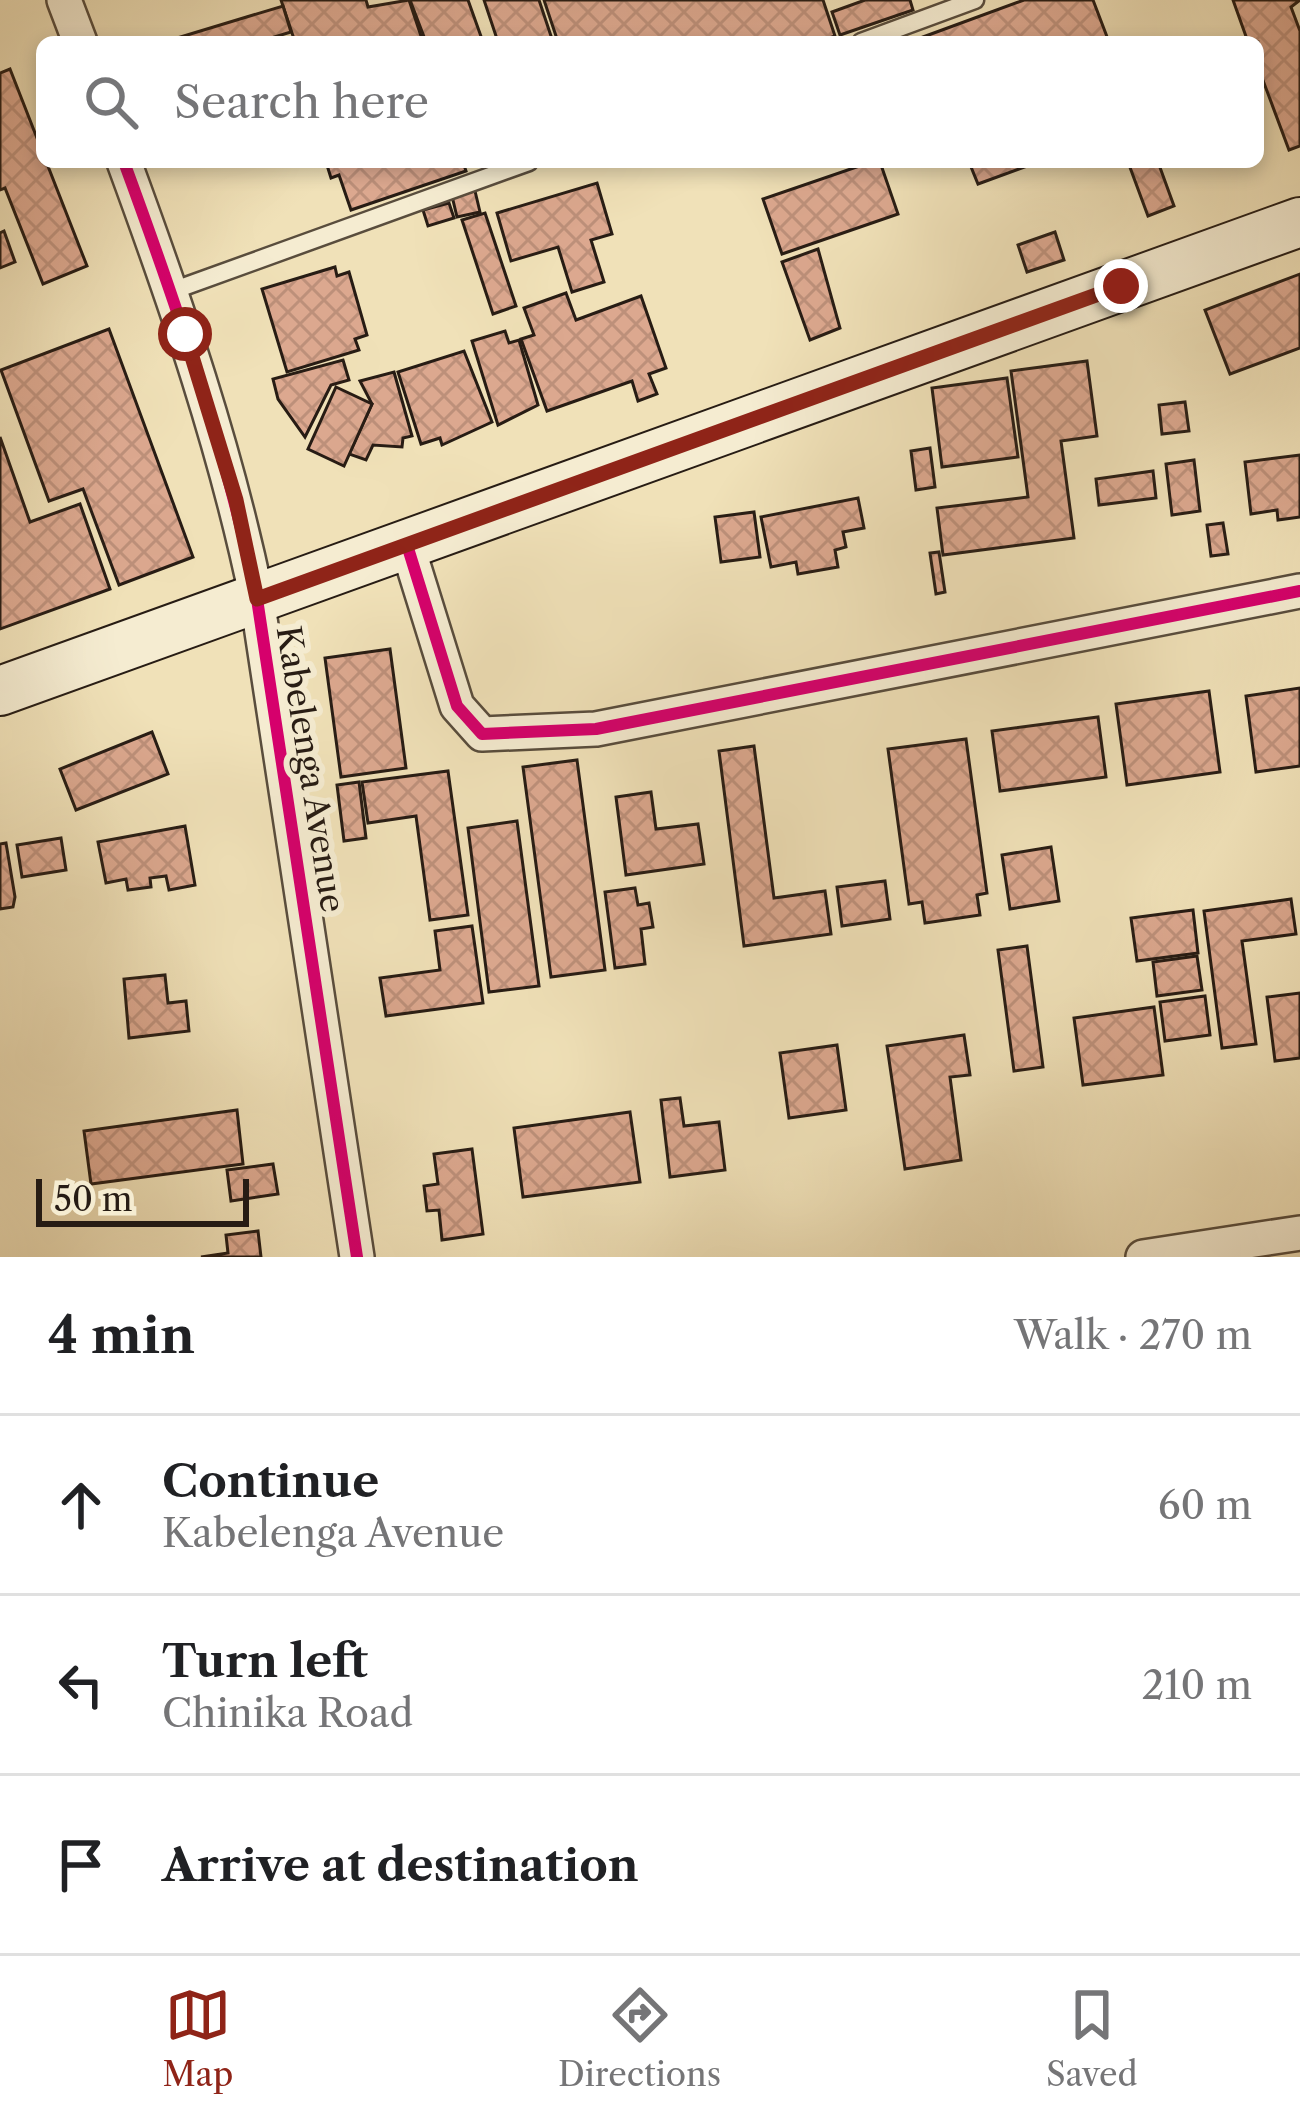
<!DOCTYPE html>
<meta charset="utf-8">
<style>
:root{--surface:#fff;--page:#f6f6f6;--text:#202124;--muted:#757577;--line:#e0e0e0;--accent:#8f2418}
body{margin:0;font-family:"Libre Caslon Text",serif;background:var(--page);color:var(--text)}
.scale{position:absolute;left:36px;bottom:30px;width:213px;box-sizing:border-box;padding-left:12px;border:6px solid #271c14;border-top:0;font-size:33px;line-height:42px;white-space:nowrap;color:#271c14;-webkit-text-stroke:9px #f5ecd1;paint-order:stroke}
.stop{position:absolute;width:36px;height:36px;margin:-27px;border:9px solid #8f2418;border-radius:50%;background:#fff}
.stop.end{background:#8f2418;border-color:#fff;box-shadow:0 3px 12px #0008}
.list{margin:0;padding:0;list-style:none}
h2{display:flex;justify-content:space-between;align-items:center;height:156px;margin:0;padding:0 48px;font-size:51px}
h2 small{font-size:39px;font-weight:400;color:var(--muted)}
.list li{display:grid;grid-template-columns:78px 1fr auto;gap:36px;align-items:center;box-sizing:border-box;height:180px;padding:0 48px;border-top:3px solid var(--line)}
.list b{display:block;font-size:45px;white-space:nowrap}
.list p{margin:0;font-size:39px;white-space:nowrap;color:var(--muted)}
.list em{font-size:39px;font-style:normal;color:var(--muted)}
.icon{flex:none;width:66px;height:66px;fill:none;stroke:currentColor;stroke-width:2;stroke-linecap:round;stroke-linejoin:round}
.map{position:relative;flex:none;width:1300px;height:1257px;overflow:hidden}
.search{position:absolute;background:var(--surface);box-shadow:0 6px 18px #0003;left:36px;right:36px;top:36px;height:132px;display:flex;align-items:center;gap:30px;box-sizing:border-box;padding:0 42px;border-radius:18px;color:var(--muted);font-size:45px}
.sheet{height:696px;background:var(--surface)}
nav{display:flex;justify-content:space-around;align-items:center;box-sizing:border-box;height:168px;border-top:3px solid var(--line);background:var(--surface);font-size:33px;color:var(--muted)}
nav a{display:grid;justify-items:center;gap:6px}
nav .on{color:var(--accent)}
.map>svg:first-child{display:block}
.building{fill:url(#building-cross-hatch);stroke:#271c14;stroke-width:3}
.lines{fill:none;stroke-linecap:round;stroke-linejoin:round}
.lane-casing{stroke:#594d3d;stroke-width:21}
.street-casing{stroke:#594d3d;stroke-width:38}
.secondary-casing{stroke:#271c14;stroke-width:52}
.lane{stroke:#f5ecd1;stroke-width:16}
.street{stroke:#f5ecd1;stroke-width:33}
.secondary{stroke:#f5ecd1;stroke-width:48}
.cycleway-casing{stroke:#f5ecd1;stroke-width:20}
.cycleway{stroke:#d6006c;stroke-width:12}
.route{stroke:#8f2418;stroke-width:15}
.labels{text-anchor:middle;stroke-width:12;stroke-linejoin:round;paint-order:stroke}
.street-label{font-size:33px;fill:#271c14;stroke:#f5ecd1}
</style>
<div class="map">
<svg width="1300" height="1257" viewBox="0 0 1300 1257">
<defs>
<pattern id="building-cross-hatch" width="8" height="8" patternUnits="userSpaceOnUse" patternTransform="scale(3)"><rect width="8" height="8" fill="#dca88f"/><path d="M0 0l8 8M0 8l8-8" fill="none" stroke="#bd907a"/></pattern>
</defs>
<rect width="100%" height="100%" fill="#f0e1b8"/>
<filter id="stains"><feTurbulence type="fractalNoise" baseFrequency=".00167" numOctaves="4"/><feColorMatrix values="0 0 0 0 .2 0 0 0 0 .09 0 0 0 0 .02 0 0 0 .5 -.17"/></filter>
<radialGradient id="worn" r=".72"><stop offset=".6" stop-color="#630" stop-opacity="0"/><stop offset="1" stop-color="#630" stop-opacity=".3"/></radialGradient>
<!-- building -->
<g class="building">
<path d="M281,0H366L368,7L409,0L423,42H295Z"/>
<path d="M410,0H468L483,42H426Z"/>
<path d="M484,0H539L553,42H498Z"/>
<path d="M544,0H823L835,36L817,42H558Z"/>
<path d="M865,0H910L913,10L840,35L832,12Z"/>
<path d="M1024,0H1093L1109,42H925L923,37Z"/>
<path d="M1233,0H1300L1291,7L1300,31V146L1289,150L1258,67V42H1248Z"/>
<path d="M283,6L291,32L258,42H164Z"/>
<path d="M10,69L87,266L43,284L5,188L0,190V73Z"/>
<path d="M326,162H463L466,171L351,210L339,175L331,178Z"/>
<path d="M871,162H880L898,214L782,254L763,199Z"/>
<path d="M969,162H1038L978,184Z"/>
<path d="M1128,162H1158L1174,206L1148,216Z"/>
<path d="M597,183L612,234L591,240L604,282L572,292L558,247L511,261L497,213Z"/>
<path d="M475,191L480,212L457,217L452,196Z"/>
<path d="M449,203L454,218L428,226L423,210Z"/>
<path d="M485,213L516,306L493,314L462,220Z"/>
<path d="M4,231L15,262L0,268V233Z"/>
<path d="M1055,232L1064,260L1027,272L1018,245Z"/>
<path d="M818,249L840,328L810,340L782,262Z"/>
<path d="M335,267L337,276L349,272L367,335L355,339L359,350L287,372L262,289Z"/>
<path d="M1300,274V348L1230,374L1205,310Z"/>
<path d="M566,293L576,320L641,296L666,368L649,374L657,394L638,401L632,381L547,411L521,339L534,335L524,308Z"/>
<path d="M109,329L193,557L119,585L83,489L49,501L1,370Z"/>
<path d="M505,331L509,343L519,340L538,405L498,425L472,341Z"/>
<path d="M464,351L492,422L442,445L440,438L421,444L398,372Z"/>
<path d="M343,360L349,380L331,385L305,437L278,399L273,379Z"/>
<path d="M1087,361L1097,436L1061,441L1074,538L943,555L937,508L1028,497L1011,371Z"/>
<path d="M394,372L412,436L403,438L402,447L373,445L366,460L349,454L372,404L360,381Z"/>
<path d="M1007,378L1018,457L942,467L932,388Z"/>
<path d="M336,387L372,404L344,466L308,449Z"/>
<path d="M1185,402L1189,431L1162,434L1159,405Z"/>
<path d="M0,437L30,522L80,504L110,589L0,629Z"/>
<path d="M930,448L935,487L916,490L911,451Z"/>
<path d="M1300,455V517L1278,520L1277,510L1251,514L1245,462Z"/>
<path d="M1194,460L1200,511L1172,515L1166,464Z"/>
<path d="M1153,471L1156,498L1099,505L1096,479Z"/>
<path d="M858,498L864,528L843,532L846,547L835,550L838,567L798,574L796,562L771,567L761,517Z"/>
<path d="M754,512L760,557L721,562L715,517Z"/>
<path d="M1223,523L1228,554L1211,556L1207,525Z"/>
<path d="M939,552L945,592L936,594L930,553Z"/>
<path d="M390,649L406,768L341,777L325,658Z"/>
<path d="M1300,688V766L1256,772L1246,696Z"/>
<path d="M1209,691L1220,772L1127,785L1116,704Z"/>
<path d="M1098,717L1106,777L1000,791L992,731Z"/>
<path d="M152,732L168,774L76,810L60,769Z"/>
<path d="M966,739L987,893L977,895L980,915L925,923L922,902L909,904L888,749Z"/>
<path d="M754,746L774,898L825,891L831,934L744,946L719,751Z"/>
<path d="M577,760L605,970L551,977L523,767Z"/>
<path d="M448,771L468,915L430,920L416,816L368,823L362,782Z"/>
<path d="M359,782L366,838L344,841L337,785Z"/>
<path d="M651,792L656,829L698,824L704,864L626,875L616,797Z"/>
<path d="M517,821L539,986L489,992L468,828Z"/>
<path d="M185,826L195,885L169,890L166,876L150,878L151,887L128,890L126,879L106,883L98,842Z"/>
<path d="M61,838L66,870L22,877L17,845Z"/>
<path d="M6,843L15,897L13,907L0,909V844Z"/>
<path d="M1051,847L1059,901L1010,909L1002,855Z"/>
<path d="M885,881L890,919L842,926L837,887Z"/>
<path d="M635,888L638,905L649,903L653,927L641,929L645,964L615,968L605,892Z"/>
<path d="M1291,899L1296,934L1242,941L1256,1044L1222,1048L1204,911Z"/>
<path d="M1193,910L1198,953L1137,961L1131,918Z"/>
<path d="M472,926L483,1003L386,1016L380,978L440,970L435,931Z"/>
<path d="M1027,946L1043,1067L1014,1071L998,950Z"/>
<path d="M1197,956L1202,990L1157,996L1153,962Z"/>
<path d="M165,975L168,1003L186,1001L189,1031L129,1038L124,979Z"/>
<path d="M1300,993V1058L1275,1061L1267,997Z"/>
<path d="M1205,996L1210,1035L1165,1041L1160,1002Z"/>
<path d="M1154,1007L1163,1075L1083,1085L1074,1018Z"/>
<path d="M964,1035L970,1075L950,1077L961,1160L905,1169L887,1046Z"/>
<path d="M837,1045L846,1110L789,1118L780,1053Z"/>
<path d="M680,1098L684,1126L719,1122L725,1170L670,1177L661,1100Z"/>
<path d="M237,1110L243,1164L91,1184L84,1131Z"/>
<path d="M630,1112L640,1182L523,1197L514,1128Z"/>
<path d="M472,1149L483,1234L442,1240L439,1210L427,1211L424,1186L438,1184L434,1154Z"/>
<path d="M273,1164L278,1194L231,1201L227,1170Z"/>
<path d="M258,1231L261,1257H201L228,1253L226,1235Z"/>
</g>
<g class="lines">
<!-- lane casing -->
<g class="lane-casing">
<g id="lane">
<path d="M861,42L975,0"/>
<path d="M172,291L529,162"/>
</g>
</g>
<!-- street casing -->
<g class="street-casing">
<g id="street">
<path d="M64,0L80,42"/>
<path d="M124,162C177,306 226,449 257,599L357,1257"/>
<path d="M407,545L457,706L482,734L596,729L1300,591"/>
<path d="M1143,1257L1300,1233"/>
</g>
</g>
<!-- secondary casing -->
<g class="secondary-casing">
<path id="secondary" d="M0,691L1300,222"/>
</g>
<!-- lane -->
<use href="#lane" class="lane"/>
<!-- street -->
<use href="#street" class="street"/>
<!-- secondary -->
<use href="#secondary" class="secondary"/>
<!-- cycleway casing -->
<g class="cycleway-casing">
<g id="cycleway">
<path d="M124,162C177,306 226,449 257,599L357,1257"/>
<path d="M407,545L457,706L482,734L596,729L1300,591"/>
</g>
</g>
<!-- cycleway -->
<use href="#cycleway" class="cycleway"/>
</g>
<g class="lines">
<!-- route -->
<path class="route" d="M185,334L236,500L257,599L1121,286"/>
</g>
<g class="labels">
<!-- street labels -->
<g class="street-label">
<text transform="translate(311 769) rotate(81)" y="12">Kabelenga Avenue</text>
</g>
</g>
<rect width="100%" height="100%" filter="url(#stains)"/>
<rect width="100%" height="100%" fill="url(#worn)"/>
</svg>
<div class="scale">50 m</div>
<div class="stop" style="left:185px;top:334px"></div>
<div class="stop end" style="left:1121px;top:286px"></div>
<div class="search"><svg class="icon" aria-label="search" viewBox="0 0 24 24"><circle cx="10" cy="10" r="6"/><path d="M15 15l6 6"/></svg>Search here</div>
</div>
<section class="sheet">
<h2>4 min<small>Walk · 270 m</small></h2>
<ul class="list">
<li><svg class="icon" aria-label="ahead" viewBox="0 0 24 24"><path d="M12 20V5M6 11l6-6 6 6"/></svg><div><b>Continue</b><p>Kabelenga Avenue</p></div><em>60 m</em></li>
<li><svg class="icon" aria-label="left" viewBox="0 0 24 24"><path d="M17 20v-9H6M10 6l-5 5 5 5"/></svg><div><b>Turn left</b><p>Chinika Road</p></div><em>210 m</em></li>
<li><svg class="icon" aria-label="arrive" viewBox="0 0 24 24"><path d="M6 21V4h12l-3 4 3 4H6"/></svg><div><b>Arrive at destination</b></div></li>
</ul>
</section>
<nav>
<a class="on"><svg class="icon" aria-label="map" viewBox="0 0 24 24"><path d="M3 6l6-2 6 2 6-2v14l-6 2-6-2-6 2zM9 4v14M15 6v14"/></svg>Map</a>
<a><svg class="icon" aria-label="directions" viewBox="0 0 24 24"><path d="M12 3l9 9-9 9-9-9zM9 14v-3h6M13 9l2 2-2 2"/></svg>Directions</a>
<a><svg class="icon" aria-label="saved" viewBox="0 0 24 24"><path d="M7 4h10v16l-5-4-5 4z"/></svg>Saved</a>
</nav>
